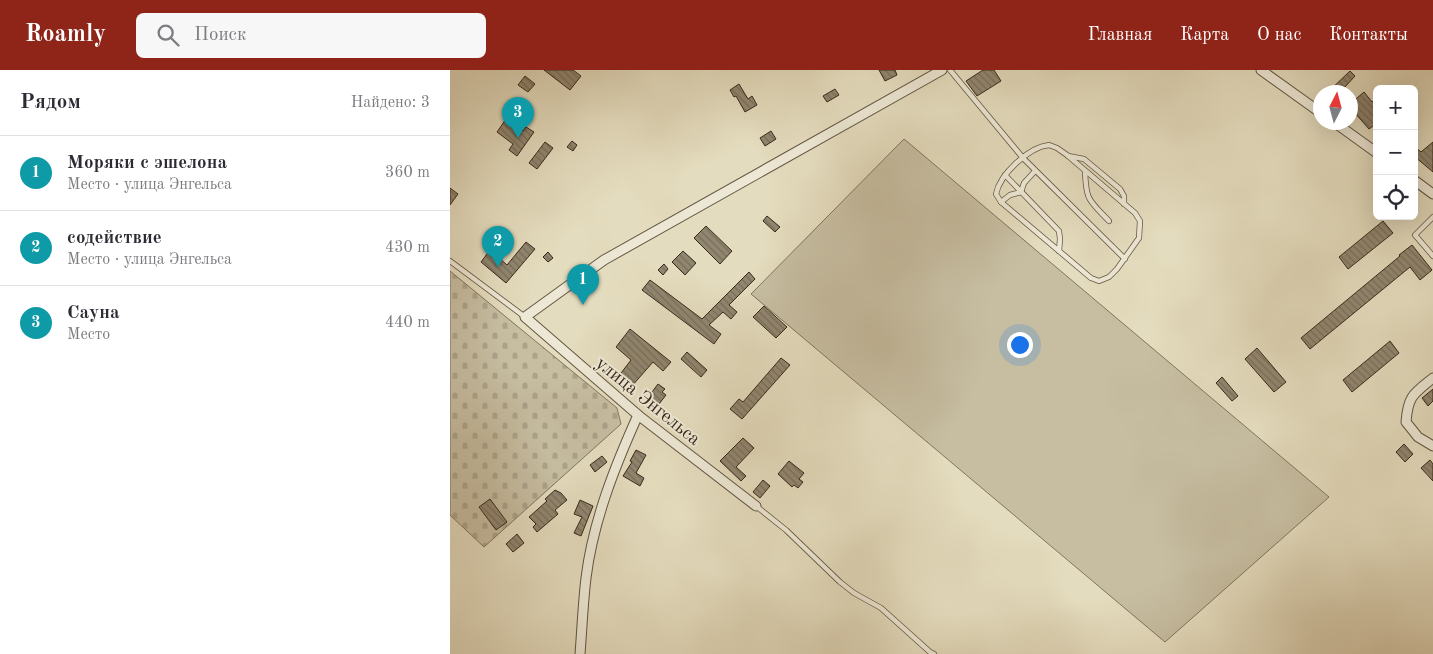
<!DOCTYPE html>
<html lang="ru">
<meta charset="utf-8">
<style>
:root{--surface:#fff;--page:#f7f7f7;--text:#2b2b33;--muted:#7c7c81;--line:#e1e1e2;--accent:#8f2418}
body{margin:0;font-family:"Old Standard TT",serif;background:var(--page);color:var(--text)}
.controls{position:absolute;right:15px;top:15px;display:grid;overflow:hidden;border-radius:8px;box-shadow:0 5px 20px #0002}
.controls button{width:45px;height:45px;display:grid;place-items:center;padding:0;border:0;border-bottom:1px solid var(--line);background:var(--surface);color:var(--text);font:25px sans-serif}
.compass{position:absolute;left:863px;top:15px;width:45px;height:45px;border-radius:50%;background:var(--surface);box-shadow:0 5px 20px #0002;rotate:6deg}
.you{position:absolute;left:569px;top:274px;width:18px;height:18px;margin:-12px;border:4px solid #fff;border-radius:50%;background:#1a73e8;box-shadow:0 0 0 8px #1a73e833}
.badge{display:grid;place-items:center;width:32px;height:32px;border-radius:50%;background:var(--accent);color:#fff;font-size:16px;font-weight:700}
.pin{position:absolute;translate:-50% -41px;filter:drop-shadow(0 1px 2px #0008)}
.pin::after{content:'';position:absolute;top:26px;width:18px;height:15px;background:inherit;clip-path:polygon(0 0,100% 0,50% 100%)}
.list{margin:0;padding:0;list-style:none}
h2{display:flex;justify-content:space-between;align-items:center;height:65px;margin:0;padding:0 20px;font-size:21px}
h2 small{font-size:16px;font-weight:400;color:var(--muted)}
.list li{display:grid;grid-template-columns:32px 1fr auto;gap:15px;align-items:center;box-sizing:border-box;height:75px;padding:0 20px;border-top:1px solid var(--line)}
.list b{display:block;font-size:19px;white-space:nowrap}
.list p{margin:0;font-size:16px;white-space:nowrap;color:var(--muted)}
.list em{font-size:16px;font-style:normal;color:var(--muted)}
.icon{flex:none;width:28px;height:28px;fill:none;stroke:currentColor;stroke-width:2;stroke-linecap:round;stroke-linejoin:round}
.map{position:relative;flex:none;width:983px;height:584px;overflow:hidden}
header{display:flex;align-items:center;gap:30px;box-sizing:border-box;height:70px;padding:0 25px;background:var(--accent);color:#fff}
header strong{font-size:24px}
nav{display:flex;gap:28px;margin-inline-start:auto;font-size:18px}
.search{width:350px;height:45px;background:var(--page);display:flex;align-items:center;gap:12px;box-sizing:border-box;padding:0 18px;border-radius:8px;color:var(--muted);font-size:19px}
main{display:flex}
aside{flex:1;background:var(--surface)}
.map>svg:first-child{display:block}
.green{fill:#c7bea2;stroke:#80745e}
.cemetery{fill:url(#cemetery-stones);stroke:#80745e}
.building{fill:url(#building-back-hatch);stroke:#38291b}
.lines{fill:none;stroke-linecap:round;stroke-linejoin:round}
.service-casing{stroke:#635644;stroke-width:6}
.minor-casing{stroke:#635644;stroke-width:11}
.service{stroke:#ede8d5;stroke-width:4.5}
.minor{stroke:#ede8d5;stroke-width:9}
.labels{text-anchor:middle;stroke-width:4;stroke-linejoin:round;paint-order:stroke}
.street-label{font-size:19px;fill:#38291b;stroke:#ede8d5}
</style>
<header>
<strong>Roamly</strong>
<div class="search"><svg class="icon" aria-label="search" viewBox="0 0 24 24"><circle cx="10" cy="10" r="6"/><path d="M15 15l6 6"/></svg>Поиск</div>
<nav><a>Главная</a><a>Карта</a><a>О нас</a><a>Контакты</a></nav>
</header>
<main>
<aside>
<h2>Рядом<small>Найдено: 3</small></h2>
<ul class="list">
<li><span class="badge" style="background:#0f9aa8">1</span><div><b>Моряки с эшелона</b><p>Место · улица Энгельса</p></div><em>360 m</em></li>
<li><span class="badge" style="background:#0f9aa8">2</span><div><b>содействие</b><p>Место · улица Энгельса</p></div><em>430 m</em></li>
<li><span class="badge" style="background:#0f9aa8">3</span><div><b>Сауна</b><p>Место</p></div><em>440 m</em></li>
</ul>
</aside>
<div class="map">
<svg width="983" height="584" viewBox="0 0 983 584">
<defs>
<pattern id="cemetery-stones" width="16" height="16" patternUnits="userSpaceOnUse" patternTransform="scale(1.25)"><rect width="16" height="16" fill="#c7bea2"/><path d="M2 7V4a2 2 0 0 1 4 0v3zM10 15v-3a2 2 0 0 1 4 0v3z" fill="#aca38b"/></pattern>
<pattern id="building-back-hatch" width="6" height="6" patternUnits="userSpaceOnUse" patternTransform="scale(1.25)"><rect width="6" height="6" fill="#918670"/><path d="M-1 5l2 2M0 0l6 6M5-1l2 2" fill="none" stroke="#776e5b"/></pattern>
</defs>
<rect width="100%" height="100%" fill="#e4dcbe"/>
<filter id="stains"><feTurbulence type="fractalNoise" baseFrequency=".004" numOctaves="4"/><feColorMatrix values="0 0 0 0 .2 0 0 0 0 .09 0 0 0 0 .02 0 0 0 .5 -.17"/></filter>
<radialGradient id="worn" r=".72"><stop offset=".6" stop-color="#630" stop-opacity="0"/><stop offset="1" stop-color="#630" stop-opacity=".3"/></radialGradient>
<!-- green -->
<path class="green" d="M454,69L879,427L715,572L301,224Z"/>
<!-- cemetery -->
<path class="cemetery" d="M0,201L167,338L171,354L34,477L0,445Z"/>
<!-- building -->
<g class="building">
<path d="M94,0H123L131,6L120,20Z"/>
<path d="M429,0H445L447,5L435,11Z"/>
<path d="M533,0H544L551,11L527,26L516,11Z"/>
<path d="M900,1L905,6L894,18L889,22H878Z"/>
<path d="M75,6L85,14L78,22L68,15Z"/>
<path d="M289,14L298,29L302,26L307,35L295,42L286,26L284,27L280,20Z"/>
<path d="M385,19L389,25L377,32L373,26Z"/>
<path d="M914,22L922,32L927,28V53L919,59L904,42L900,45V34Z"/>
<path d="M56,49L73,61L76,57L84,62L67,86L59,80L63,74L47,62Z"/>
<path d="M321,61L326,69L315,76L310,68Z"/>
<path d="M122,71L127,75L123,81L117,77Z"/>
<path d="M95,72L103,78L87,99L79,93Z"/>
<path d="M983,72V102L964,86V76L971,82Z"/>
<path d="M0,118L8,124L0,135Z"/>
<path d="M317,146L330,157L325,162L313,151Z"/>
<path d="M933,151L943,163L898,199L889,187Z"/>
<path d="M256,156L282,181L270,194L244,168Z"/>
<path d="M76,172L85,179L56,213L31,192L40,180L57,195Z"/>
<path d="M962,175L982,200L970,210L960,197L860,279L851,268L950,186L949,185Z"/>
<path d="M233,181L246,193L235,205L222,192Z"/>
<path d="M98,182L103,188L98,192L93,187Z"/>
<path d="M214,194L218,199L213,205L208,200Z"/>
<path d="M299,202L305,209L279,235L287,242L281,249L273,242L259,255L271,264L264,274L192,220L200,210L252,249Z"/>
<path d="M314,236L337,257L326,268L303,247Z"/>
<path d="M180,259L221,292L213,301L203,292L181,317L168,307L181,290L166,277Z"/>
<path d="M940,271L949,283L902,322L893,310Z"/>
<path d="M807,278L836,312L824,322L795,289Z"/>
<path d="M237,282L257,300L251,307L231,289Z"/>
<path d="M331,288L340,295L292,349L280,339L289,329L293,332Z"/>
<path d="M772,307L788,326L782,331L766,313Z"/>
<path d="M208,314L215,319L212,322L216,325L209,334L199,326Z"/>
<path d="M983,319V331L978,336L972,328Z"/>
<path d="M293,368L304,378L286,397L296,406L291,411L270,391Z"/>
<path d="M954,374L963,384L955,392L946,382Z"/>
<path d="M186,380L196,385L186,403L194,408L190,416L173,406L182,392L180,391Z"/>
<path d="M152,386L157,392L145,402L140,395Z"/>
<path d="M980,390L983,394V411L971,398Z"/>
<path d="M339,391L354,403L349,409L353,412L348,418L344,415L342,417L328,404Z"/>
<path d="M313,410L320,416L310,428L303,422Z"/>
<path d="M105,420L111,423L117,430L105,440L108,444L87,462L83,457L86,454L79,447L97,431L95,429Z"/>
<path d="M40,429L57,452L46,460L29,437Z"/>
<path d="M130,430L143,436L131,466L124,463L132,447L124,444Z"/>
<path d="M67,464L74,473L63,482L56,474Z"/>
</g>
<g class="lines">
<!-- service casing -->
<g class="service-casing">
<g id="service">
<path d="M500,0L573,88L675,189"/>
<path d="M599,75L607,78L617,85L685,143L690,151L689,168L667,199L659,207L649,211L641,208L551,132L546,124C550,104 579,77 599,75Z"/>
<path d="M618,86L634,89L670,119L674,126V134"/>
<path d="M635,101C636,131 639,130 659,151"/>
<path d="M555,105L609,161L610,169L609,181"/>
<path d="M551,132L560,125L571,122L574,113L585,101"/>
<path d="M983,147L965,165L983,186"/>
<path d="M0,191L75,247"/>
<path d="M306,436L336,460L390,512L404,523L431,538L480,582L484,584"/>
</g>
</g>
<!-- minor casing -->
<g class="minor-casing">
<g id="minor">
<path d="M811,0L871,43"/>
<path d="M884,52L927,83"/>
<path d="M964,110L983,124"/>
<path d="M983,308C963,324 958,326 956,352L968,367L983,376"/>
<path d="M306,436L188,345L75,247L154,190L492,0"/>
<path d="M130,584C132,559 133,533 136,508C143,451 165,396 188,345"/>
</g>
</g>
<!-- service -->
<use href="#service" class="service"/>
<!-- minor -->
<use href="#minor" class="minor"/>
</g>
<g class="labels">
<!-- street labels -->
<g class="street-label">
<text transform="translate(199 330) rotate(39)" y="7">улица Энгельса</text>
</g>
</g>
<rect width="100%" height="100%" filter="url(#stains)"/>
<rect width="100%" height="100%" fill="url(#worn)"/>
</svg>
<div class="controls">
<button>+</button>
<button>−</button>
<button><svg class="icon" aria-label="locate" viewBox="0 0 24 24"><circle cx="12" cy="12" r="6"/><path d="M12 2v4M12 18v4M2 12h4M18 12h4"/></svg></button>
</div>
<svg class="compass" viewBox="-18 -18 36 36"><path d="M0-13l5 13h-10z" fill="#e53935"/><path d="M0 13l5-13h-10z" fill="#7c7c81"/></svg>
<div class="you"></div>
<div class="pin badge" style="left:133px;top:235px;background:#0f9aa8">1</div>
<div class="pin badge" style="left:48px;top:197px;background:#0f9aa8">2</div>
<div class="pin badge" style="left:68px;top:68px;background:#0f9aa8">3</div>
</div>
</main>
